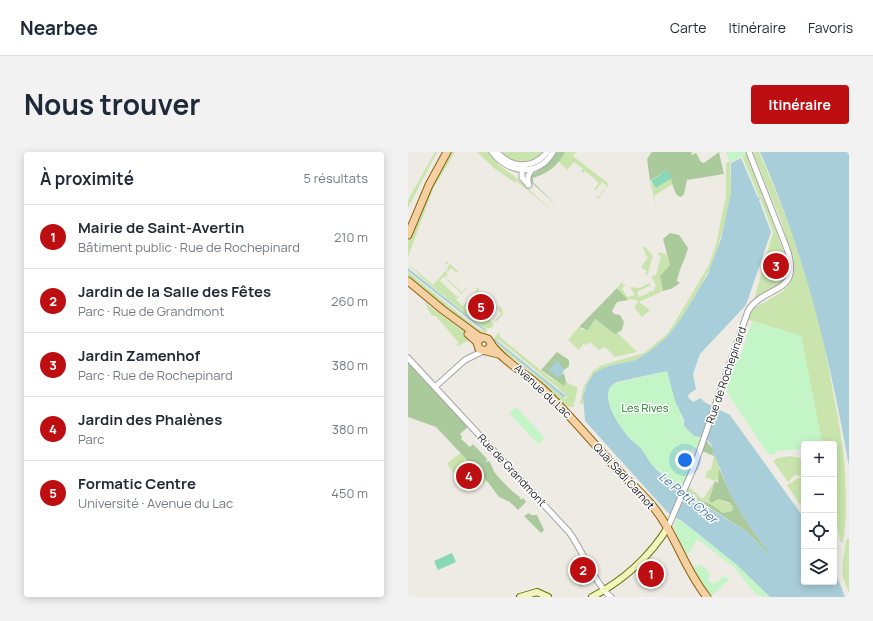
<!DOCTYPE html>
<html lang="fr">
<meta charset="utf-8">
<style>
:root{--surface:#fff;--page:#f2f2f3;--text:#1f2937;--muted:#747a83;--line:#e0e1e3;--accent:#bd0e11}
body{margin:0;font-family:Manrope,sans-serif;background:var(--page);color:var(--text)}
.controls{position:absolute;right:12px;bottom:12px;display:grid;overflow:hidden;border-radius:4px;box-shadow:0 2px 10px #0003}
.controls button{width:36px;height:36px;display:grid;place-items:center;padding:0;border:0;border-bottom:1px solid var(--line);background:var(--surface);color:var(--text);font:20px sans-serif}
.you{position:absolute;left:277px;top:308px;width:14px;height:14px;margin:-10px;border:3px solid #fff;border-radius:50%;background:#1a73e8;box-shadow:0 0 0 6px #1a73e833}
.badge{display:grid;place-items:center;width:26px;height:26px;border-radius:50%;background:var(--accent);color:#fff;font-size:13px;font-weight:700}
.pin{position:absolute;translate:-50% -50%;border:2px solid #fff;box-shadow:0 1px 4px #0006}
.list{margin:0;padding:0;list-style:none}
h2{display:flex;justify-content:space-between;align-items:center;height:52px;margin:0;padding:0 16px;font-size:17px}
h2 small{font-size:13px;font-weight:400;color:var(--muted)}
.list li{display:grid;grid-template-columns:26px 1fr auto;gap:12px;align-items:center;box-sizing:border-box;height:64px;padding:0 16px;border-top:1px solid var(--line)}
.list b{display:block;font-size:15px;white-space:nowrap}
.list p{margin:0;font-size:13px;white-space:nowrap;color:var(--muted)}
.list em{font-size:13px;font-style:normal;color:var(--muted)}
.icon{flex:none;width:22px;height:22px;fill:none;stroke:currentColor;stroke-width:2;stroke-linecap:round;stroke-linejoin:round}
.map{position:relative;flex:none;width:441px;height:445px;overflow:hidden;border-radius:4px}
header{display:flex;align-items:center;gap:24px;box-sizing:border-box;height:56px;padding:0 20px;background:var(--surface);border-bottom:1px solid var(--line)}
header strong{font-size:19px}
nav{display:flex;gap:22px;margin-inline-start:auto;font-size:14px}
.intro{display:flex;align-items:center;justify-content:space-between;box-sizing:border-box;height:96px;padding:0 24px}
h1{margin:0;font-size:28px}
.button{padding:10px 18px;border-radius:4px;background:var(--accent);color:#fff;font-size:14px;font-weight:700}
main{display:flex;gap:24px;padding:0 24px}
aside{flex:1;background:var(--surface);border-radius:4px;box-shadow:0 2px 10px #0003}
.map>svg:first-child{display:block}
.grass{fill:#c9e5ad;fill-rule:evenodd}
.forest{fill:#aaca9c}
.park{fill:#c4f5c7}
.pitch{fill:#88d8b8}
.water{fill:#a8ced9;fill-rule:evenodd}
.lines{fill:none;stroke-linecap:round;stroke-linejoin:round}
.tertiary-casing{stroke:#a5a5a5;stroke-width:7}
.secondary-casing{stroke:#636d0d;stroke-width:8}
.primary-casing{stroke:#8c600b;stroke-width:9}
.tertiary{stroke:#fff;stroke-width:5}
.secondary{stroke:#f2f5bc;stroke-width:6}
.primary{stroke:#f5d0a2;stroke-width:7}
.labels{text-anchor:middle;stroke-width:3;stroke-linejoin:round;paint-order:stroke}
.street-label{font-size:11px;fill:#1e1e1e;stroke:#fff}
.park-label{font-size:11px;fill:#13741a;stroke:#fff}
.water-label{font-size:12px;font-style:italic;fill:#4e789f;stroke:#fff}
</style>
<header>
<strong>Nearbee</strong>
<nav><a>Carte</a><a>Itinéraire</a><a>Favoris</a></nav>
</header>
<div class="intro"><h1>Nous trouver</h1><a class="button">Itinéraire</a></div>
<main>
<aside>
<h2>À proximité<small>5 résultats</small></h2>
<ul class="list">
<li><span class="badge">1</span><div><b>Mairie de Saint-Avertin</b><p>Bâtiment public · Rue de Rochepinard</p></div><em>210 m</em></li>
<li><span class="badge">2</span><div><b>Jardin de la Salle des Fêtes</b><p>Parc · Rue de Grandmont</p></div><em>260 m</em></li>
<li><span class="badge">3</span><div><b>Jardin Zamenhof</b><p>Parc · Rue de Rochepinard</p></div><em>380 m</em></li>
<li><span class="badge">4</span><div><b>Jardin des Phalènes</b><p>Parc</p></div><em>380 m</em></li>
<li><span class="badge">5</span><div><b>Formatic Centre</b><p>Université · Avenue du Lac</p></div><em>450 m</em></li>
</ul>
</aside>
<div class="map">
<svg width="441" height="445" viewBox="0 0 441 445">
<rect width="100%" height="100%" fill="#eeebe4"/>
<!-- grass -->
<g class="grass">
<path d="M27,0H29L0,56V48Z"/>
<path d="M42,0H47L25,37L0,105V86L20,39Z"/>
<path d="M69,0H80L91,13L106,24L145,59L108,29L106,30L87,17Z"/>
<path d="M91,0H137L122,11H108Z"/>
<path d="M157,0H168L165,4L201,32L190,47L187,44L190,45L199,34L194,30L188,38L186,37L191,31L177,19L175,21L173,19L175,17L166,10L159,18L151,10Z"/>
<path d="M345,0H351C376,56 398,115 412,174C419,204 424,236 430,266C437,303 441,356 435,391L432,389L426,353V292L414,291L393,184L341,168V164L346,156L374,140L382,131L386,115L374,72Z"/>
<path d="M340,2L380,112C380,133 362,139 346,148L365,80L352,46L355,45V43L351,45L334,4Z"/>
<path d="M322,9L323,41L318,67L305,111L292,135L274,165L259,185L242,199L228,208L200,214L183,225L176,239L175,252H172L175,236L185,219L194,213L236,201L259,182L267,170L301,113L308,92L318,44V11Z"/>
<path d="M264,26L265,32L246,44L251,68L242,29L248,36Z"/>
<path d="M234,95H237L245,104L239,124L237,122L239,119L233,115L240,106Z"/>
<path d="M251,100L259,103L262,113L252,124L255,139L231,150L242,158L234,165L226,155L231,149L224,147L220,148L209,136L214,130L215,133H217L214,137L220,145L227,143L222,135L232,136L241,131L243,133L229,140L231,145L241,141V138L243,140L247,138L246,136L248,134L244,125L245,123H248L253,104L250,103Z"/>
<path d="M38,109L50,119L49,121L43,116L40,120L38,118L37,119L40,122L37,125L54,140L61,133L54,142L36,125L38,122L32,129L49,145L52,144L48,148L55,154L69,138L67,136L69,135L71,137L70,139L73,140L71,142L69,141L56,156L74,168V170L80,169V167L86,172L84,176H79L72,172L15,127L0,111L25,133L40,116L41,112H37Z"/>
<path d="M0,113L18,130L79,177V180L73,181L29,150L0,125V120L66,174L74,179L76,177L13,126Z"/>
<path d="M76,142L79,144L78,146L89,156L91,154L94,157L95,162L88,170L85,167L87,168L93,162L90,156L83,164H78V159L83,162L87,156L82,152H71L69,155L67,153H70L77,144Z"/>
<path d="M16,150L65,186L50,194L48,192L51,191L28,164H24Z"/>
<path d="M187,167L210,181L229,200L207,205L197,195L191,198L182,190L179,193L175,192L171,198L160,188L171,175L175,178L182,175Z"/>
<path d="M91,180L92,185L142,226L156,233L158,230L170,236L166,252L164,250L166,253L165,255H158L120,218L88,193L86,187ZM87,187L91,188L156,241L159,245L157,247L153,244L88,190Z"/>
<path d="M53,301L79,329L57,340L39,311Z"/>
<path d="M306,304L311,309V328L308,327L301,346L306,351L311,347L324,353L325,357L318,362L293,349L280,338L281,335L295,347L307,329L297,325L300,318H303Z"/>
<path d="M382,304L396,307V324L387,323L380,330L365,309L370,306Z"/>
<path d="M396,325V357H395L379,333L391,326Z"/>
<path d="M441,386V440C439,435 436,430 435,425C433,412 437,400 438,388Z"/>
<path d="M172,404L175,409L176,408L187,427L172,435L168,427L173,423L162,414C164,405 168,407 172,404Z"/>
</g>
<!-- forest -->
<g class="forest">
<path d="M149,0H157C150,14 140,21 125,26V30L149,54L122,29L123,23L140,12Z"/>
<path d="M244,0H284L283,2L284,3L288,1L293,10L296,11L311,0L316,22L279,28L276,42L273,45L270,44C264,38 265,27 259,18L242,29L239,7Z"/>
<path d="M262,81L271,83L280,96C277,108 271,117 269,129L272,131L263,137L255,139L252,124L262,113L255,87Z"/>
<path d="M209,136L220,148L209,150L204,159L206,162L212,163L216,170L214,178L207,182L187,167L180,178L171,175Z"/>
<path d="M149,200L161,208V214L156,218L150,210L144,214L154,223L156,221L158,230L156,234L133,218Z"/>
<path d="M0,210L60,275L52,282L54,285L53,287L62,295L65,292L79,307L78,310L81,309C84,313 85,318 87,321C91,326 107,343 111,344L113,348L115,346L118,350L110,358L102,350L91,345L79,329L28,275L0,265Z"/>
<path d="M298,288L305,297L306,304L294,299Z"/>
<path d="M311,316C322,344 341,378 361,399L360,401L338,379L279,341L280,338L293,349L302,352L315,361L324,359L325,355L322,351L311,347L304,351L301,348L307,329L310,331Z"/>
<path d="M121,361L123,363H129L136,378L133,381L116,364Z"/>
</g>
<!-- park -->
<g class="park">
<path d="M318,0H338L339,2L322,10Z"/>
<path d="M344,169L393,184L414,291L413,292H396V297L370,299L365,303L360,302L322,245L318,236L328,204L333,202Z"/>
<path d="M259,219L267,249L272,259L277,276L286,284L294,285L287,299L284,296L281,304L287,306L274,339L240,309L235,299L218,282L205,264L201,251L200,242L201,237L205,232Z"/>
<path d="M108,255L136,285L133,291L130,292L101,261Z"/>
<path d="M267,368L273,369L328,412L362,445H355L347,441L326,415L289,387L283,397L284,398L278,403L266,376Z"/>
<path d="M293,413L302,421L300,428L305,432L308,429L310,430L315,424L322,427L304,443L294,432L285,414Z"/>
</g>
<!-- pitch -->
<g class="pitch">
<path d="M259,18L264,26L248,36L243,29Z"/>
<path d="M44,401L48,410L30,418L26,409Z"/>
</g>
<!-- water -->
<g class="water">
<path d="M352,0H441V314C421,203 398,104 352,0Z"/>
<path d="M333,6L350,46L354,44L351,48L363,80L338,153L292,202L285,222L288,237L281,242L280,245L285,250L293,246L296,250L322,263L396,366V430H426V417L437,445H362L328,412L274,369L262,363L177,269L175,244L179,232L186,221L200,214L228,208L242,199L259,185L274,165L300,122L313,87L323,41V11ZM259,219L267,249L276,268V274L286,284C292,285 298,285 302,291C305,295 305,301 307,305C311,312 314,323 318,332C325,350 347,385 361,399L360,401L338,379L272,338C266,330 255,324 247,316C242,311 239,306 235,299C231,293 222,288 218,282C209,271 188,239 209,230Z"/>
<path d="M0,116L76,177L75,178L0,119Z"/>
<path d="M87,187L158,244L156,246L87,189Z"/>
<path d="M149,208L156,218L154,223L149,225L141,218Z"/>
</g>
<g class="lines">
<!-- tertiary casing -->
<g class="tertiary-casing">
<g id="tertiary">
<path d="M84,0C100,21 130,26 145,0"/>
<path d="M89,0C103,16 125,18 139,0"/>
<path d="M116,16L114,18V26L121,33"/>
<path d="M120,33V24L124,17"/>
<path d="M0,206L161,380C174,397 188,434 203,445"/>
<path d="M27,235L57,208L75,199"/>
<path d="M260,375L286,315L340,159C356,132 395,144 379,97L341,0"/>
</g>
</g>
<!-- secondary casing -->
<g class="secondary-casing">
<g id="secondary">
<path d="M112,445L129,440L140,445"/>
<path d="M184,445C216,428 241,406 260,375"/>
</g>
</g>
<!-- primary casing -->
<g class="primary-casing">
<g id="primary">
<path d="M0,83L21,33L39,0"/>
<path d="M0,129L35,158L73,186"/>
<path d="M60,182L69,190"/>
<path d="M83,192C96,210 119,222 135,237C160,261 182,287 205,313C217,326 231,338 243,352C267,380 276,417 299,445"/>
<path d="M78,199L82,195L83,191L80,187L74,185L69,190L71,197L90,202"/>
</g>
</g>
<!-- tertiary -->
<use href="#tertiary" class="tertiary"/>
<!-- secondary -->
<use href="#secondary" class="secondary"/>
<!-- primary -->
<use href="#primary" class="primary"/>
</g>
<g class="labels">
<!-- street labels -->
<g class="street-label">
<text transform="translate(318 223) rotate(-71)" y="4">Rue de Rochepinard</text>
<text transform="translate(135 239) rotate(43)" y="4">Avenue du Lac</text>
<text transform="translate(104 318) rotate(47)" y="4">Rue de Grandmont</text>
<text transform="translate(216 324) rotate(48)" y="4">Quai Sadi Carnot</text>
</g>
<!-- park labels -->
<g class="park-label">
<text x="237" y="260">Les Rives</text>
</g>
<!-- water labels -->
<g class="water-label">
<text transform="translate(280 346) rotate(40)" y="4">Le Petit Cher</text>
</g>
</g>
</svg>
<div class="controls">
<button>+</button>
<button>−</button>
<button><svg class="icon" aria-label="locate" viewBox="0 0 24 24"><circle cx="12" cy="12" r="6"/><path d="M12 2v4M12 18v4M2 12h4M18 12h4"/></svg></button>
<button><svg class="icon" aria-label="layers" viewBox="0 0 24 24"><path d="M12 4l9 5-9 5-9-5zM3 14l9 5 9-5"/></svg></button>
</div>
<div class="you"></div>
<div class="pin badge" style="left:243px;top:422px">1</div>
<div class="pin badge" style="left:175px;top:418px">2</div>
<div class="pin badge" style="left:368px;top:114px">3</div>
<div class="pin badge" style="left:61px;top:324px">4</div>
<div class="pin badge" style="left:73px;top:155px">5</div>
</div>
</main>
